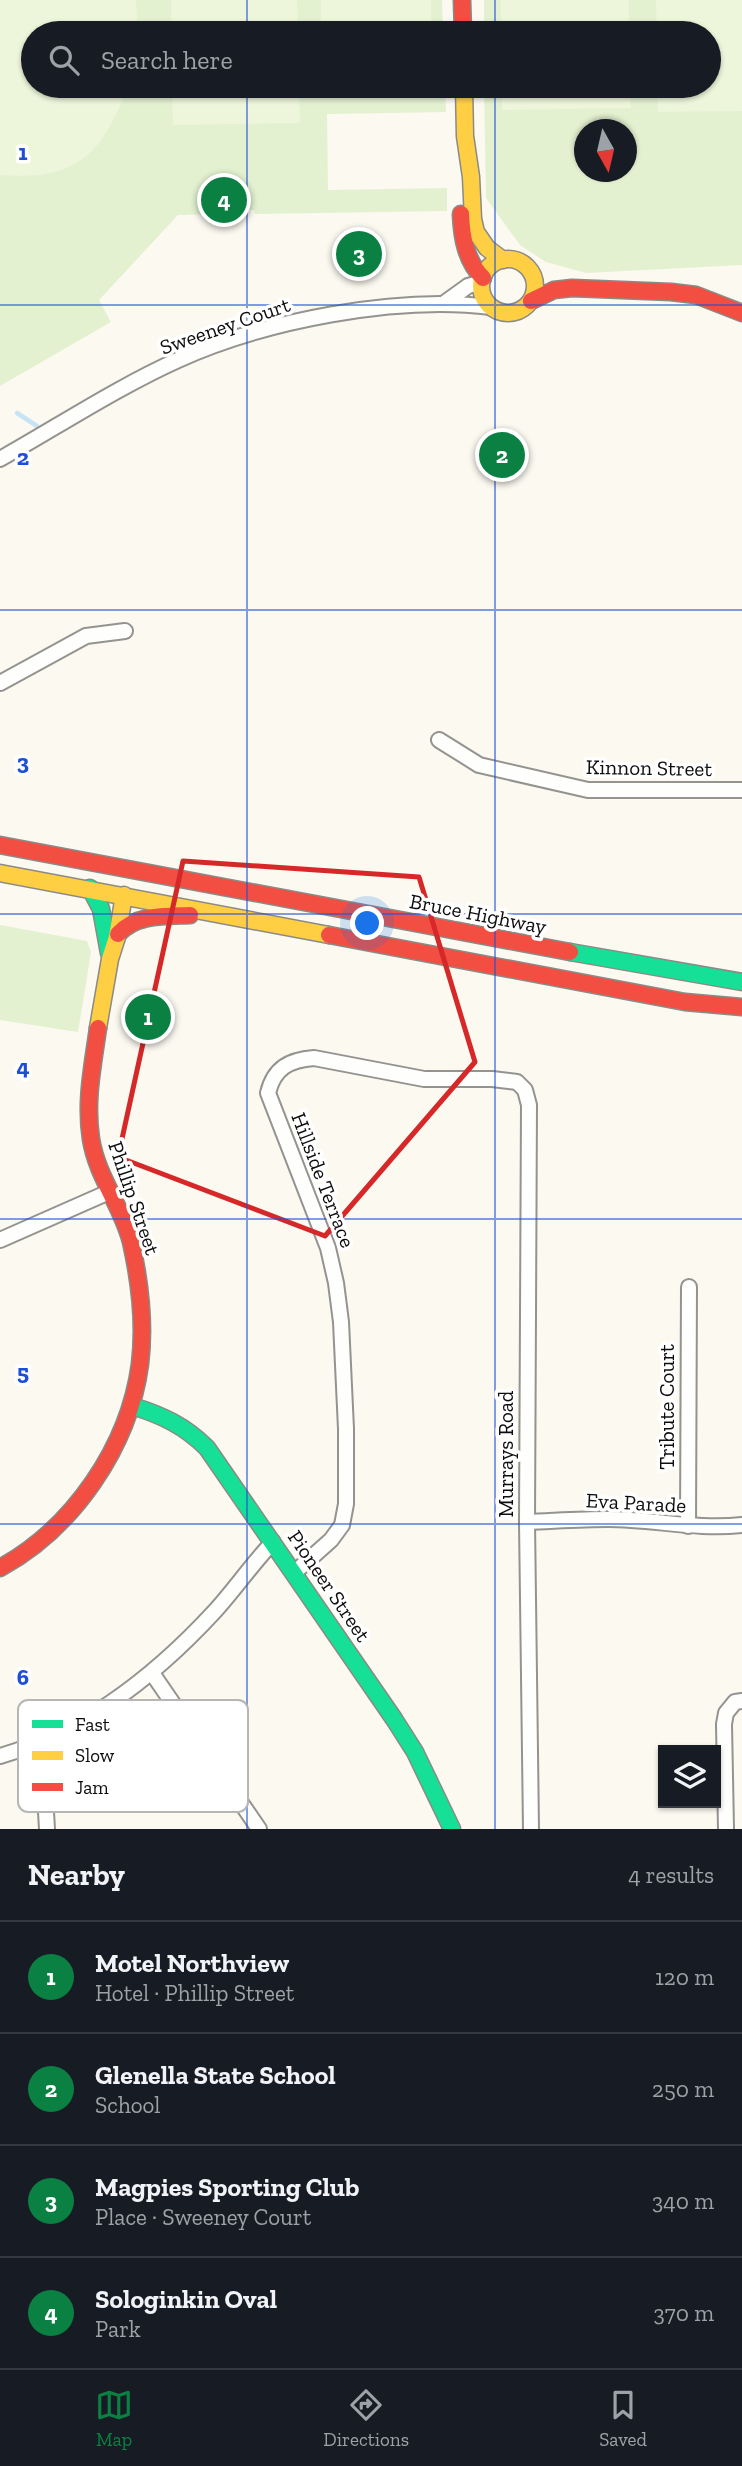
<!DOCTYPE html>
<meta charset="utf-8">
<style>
:root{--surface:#171b24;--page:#242831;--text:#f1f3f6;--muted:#9ea1a6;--line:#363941;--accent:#0b8043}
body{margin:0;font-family:"Zilla Slab",serif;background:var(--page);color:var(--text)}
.controls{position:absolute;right:21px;bottom:21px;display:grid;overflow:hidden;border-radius:0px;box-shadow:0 2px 5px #0004}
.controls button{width:63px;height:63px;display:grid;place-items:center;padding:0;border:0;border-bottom:2px solid var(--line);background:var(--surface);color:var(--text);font:35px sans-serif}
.compass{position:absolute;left:574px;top:119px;width:63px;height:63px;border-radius:50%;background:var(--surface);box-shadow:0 2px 5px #0004;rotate:172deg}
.you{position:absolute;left:368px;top:924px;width:24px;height:24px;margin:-18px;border:5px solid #fff;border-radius:50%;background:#1a73e8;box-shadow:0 0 0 10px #1a73e833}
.badge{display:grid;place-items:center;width:46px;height:46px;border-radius:50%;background:var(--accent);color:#fff;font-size:23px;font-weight:700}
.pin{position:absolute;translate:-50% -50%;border:4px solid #fff;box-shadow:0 2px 7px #0006}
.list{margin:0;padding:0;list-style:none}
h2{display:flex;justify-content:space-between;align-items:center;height:91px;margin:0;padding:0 28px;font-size:30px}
h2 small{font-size:23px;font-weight:400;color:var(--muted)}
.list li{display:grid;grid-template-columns:46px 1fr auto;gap:21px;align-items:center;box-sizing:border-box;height:112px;padding:0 28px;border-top:2px solid var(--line)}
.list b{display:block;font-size:26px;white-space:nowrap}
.list p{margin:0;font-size:23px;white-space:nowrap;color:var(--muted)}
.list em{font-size:23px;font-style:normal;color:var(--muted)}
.icon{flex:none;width:38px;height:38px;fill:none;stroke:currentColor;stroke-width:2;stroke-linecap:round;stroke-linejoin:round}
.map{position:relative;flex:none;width:742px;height:1829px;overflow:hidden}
.search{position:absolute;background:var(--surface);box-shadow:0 2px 5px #0004;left:21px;right:21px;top:21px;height:77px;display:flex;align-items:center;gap:18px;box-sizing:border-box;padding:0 24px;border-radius:38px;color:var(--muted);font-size:26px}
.sheet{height:539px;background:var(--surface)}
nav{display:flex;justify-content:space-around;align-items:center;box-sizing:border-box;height:98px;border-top:2px solid var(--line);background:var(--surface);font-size:19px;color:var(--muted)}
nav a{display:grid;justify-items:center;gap:4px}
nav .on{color:var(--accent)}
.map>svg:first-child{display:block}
.green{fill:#e3f1d0;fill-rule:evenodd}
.pitch{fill:#edf5da}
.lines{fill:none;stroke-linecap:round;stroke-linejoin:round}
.stream{stroke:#c6e4f5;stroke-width:4.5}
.street-casing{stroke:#94938f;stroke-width:18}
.fast-casing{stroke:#8b8a86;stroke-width:19}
.slow-casing{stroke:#8b8a86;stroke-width:19}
.jam-casing{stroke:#8b8a86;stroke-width:19}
.street{stroke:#fefefd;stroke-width:14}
.fast{stroke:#16e098;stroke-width:16}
.slow{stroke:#ffcf43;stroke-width:16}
.jam{stroke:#f24e42;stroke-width:16}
.marked{fill:none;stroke:#d62828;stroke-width:5;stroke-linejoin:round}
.grid{fill:none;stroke:#1d4ed8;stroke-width:2;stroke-opacity:0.55}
.labels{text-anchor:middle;stroke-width:7;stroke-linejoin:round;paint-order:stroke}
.street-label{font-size:21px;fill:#0d0d0d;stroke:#fff}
.key{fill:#fff;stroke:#b6b6b6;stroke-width:2}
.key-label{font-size:19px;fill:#0d0d0d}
.grid-label{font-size:23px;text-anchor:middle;font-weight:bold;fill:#1d4ed8;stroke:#fff;stroke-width:7;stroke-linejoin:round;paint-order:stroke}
</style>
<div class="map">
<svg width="742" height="1829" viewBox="0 0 742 1829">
<rect width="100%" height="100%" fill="#fbf9f0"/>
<!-- green -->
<g class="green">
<path d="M0,0H442L443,33H33V86H445L446,112L327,114L328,190L447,188V211L255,214L254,210L227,211V214L178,215L99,300L111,322L0,386Z"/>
<path d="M484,0H742V265L586,273L546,262L520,245L486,198L484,86H709V33H484ZM584,130H626V172H584Z"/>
<path d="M0,925L87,941L91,952L78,1032L0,1020Z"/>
</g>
<!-- pitch -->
<g class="pitch">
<path d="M0,0H136L138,33H33V86H128C102,155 77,181 0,175Z"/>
<path d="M171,0H297L298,33H171Z"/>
<rect x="321" y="0" width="110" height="33"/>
<rect x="501" y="0" width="128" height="33"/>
<path d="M656,0H742V111L658,112L657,86H709V33H657Z"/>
<path d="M172,86H299L300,123L173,125Z"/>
<path d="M322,86H432V92L322,94Z"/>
<path d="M502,86H630L631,108L502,110Z"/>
</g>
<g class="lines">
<!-- stream -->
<path class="stream" d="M17,413L37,426"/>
<!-- street casing -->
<g class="street-casing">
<g id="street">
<path d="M443,304L468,286L482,282"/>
<path d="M0,459C57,427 118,387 178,360C264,321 397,295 491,307"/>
<path d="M0,683L86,636L125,631"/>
<path d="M439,740L479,765L588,790H742"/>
<path d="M0,1240L109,1192"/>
<path d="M527,1522C554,1521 581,1519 608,1519C653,1519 697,1530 742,1525"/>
<path d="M688,1526L689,1287"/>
<path d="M294,1573L331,1540L342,1525L346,1504V1429L341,1322L336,1283L328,1248L268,1093C274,1068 289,1060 314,1058L424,1079H492L517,1082L525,1090L529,1105L527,1522L531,1829"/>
<path d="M152,1673L259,1829"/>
<path d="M23,1749L46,1812L47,1829"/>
<path d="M0,1756C84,1732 156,1675 215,1611C235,1589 252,1564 273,1542"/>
<path d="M726,1829L724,1724L726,1713L735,1702L742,1701"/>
</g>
</g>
<!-- fast casing -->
<g class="fast-casing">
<g id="fast">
<path d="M90,888L101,909L109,953"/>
<path d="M570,952L742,982"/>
<path d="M132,1406C162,1415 185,1426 207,1448L394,1719L415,1752L452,1829"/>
</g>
</g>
<!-- slow casing -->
<g class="slow-casing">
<g id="slow">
<path d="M464,86L465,136L471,177L473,219L476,232L487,248L503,260"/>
<circle cx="508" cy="286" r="27"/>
<path d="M0,873L329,935"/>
<path d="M98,1028L110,959L117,937L124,895"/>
</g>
</g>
<!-- jam casing -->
<g class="jam-casing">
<g id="jam">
<path d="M462,0L463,33"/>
<path d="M461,214C462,238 466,261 483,278"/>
<path d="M531,301L554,290L572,288L671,292L696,295L742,313"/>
<path d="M0,845L570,952"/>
<path d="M118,934C136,914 165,916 190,915"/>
<path d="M329,935L685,1002L742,1007"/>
<path d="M0,1568C73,1528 129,1447 140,1364C145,1323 140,1282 131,1242C122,1206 97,1177 91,1139C85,1101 93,1065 98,1028"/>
</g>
</g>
<!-- street -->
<use href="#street" class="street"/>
<!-- fast -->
<use href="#fast" class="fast"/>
<!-- slow -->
<use href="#slow" class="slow"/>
<!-- jam -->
<use href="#jam" class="jam"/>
</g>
<!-- marked area -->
<path class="marked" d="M183,861L419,877L475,1062L325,1236L118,1157Z"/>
<!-- grid -->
<path class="grid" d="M247,0V33M495,0V33M247,86V1829M495,86V1829M0,305H742M0,610H742M0,914H742M0,1219H742M0,1524H742"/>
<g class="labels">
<!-- street labels -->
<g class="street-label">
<text transform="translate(225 326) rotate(-19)" y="7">Sweeney Court</text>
<text transform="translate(649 768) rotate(1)" y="7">Kinnon Street</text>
<text transform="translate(478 914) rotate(11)" y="7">Bruce Highway</text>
<text transform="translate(323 1180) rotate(69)" y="7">Hillside Terrace</text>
<text transform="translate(134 1198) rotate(71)" y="7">Phillip Street</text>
<text transform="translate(667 1407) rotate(-90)" y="7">Tribute Court</text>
<text transform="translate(506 1454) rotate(-90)" y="7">Murrays Road</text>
<text transform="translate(636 1503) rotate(3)" y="7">Eva Parade</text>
<text transform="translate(329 1586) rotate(56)" y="7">Pioneer Street</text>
</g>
</g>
<!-- legend -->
<rect x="18" y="1700" width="230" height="112" rx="10" class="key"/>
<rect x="32" y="1720" width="31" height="8" fill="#16e098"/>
<rect x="32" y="1751" width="31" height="9" fill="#ffcf43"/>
<rect x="32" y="1783" width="31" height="8" fill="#f24e42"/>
<g class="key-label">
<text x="75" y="1731">Fast</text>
<text x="75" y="1762">Slow</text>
<text x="75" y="1794">Jam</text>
</g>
<g class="grid-label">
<text x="23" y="160">1</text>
<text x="23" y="465">2</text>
<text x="23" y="770">3</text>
<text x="23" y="1075">4</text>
<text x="23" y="1380">5</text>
<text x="23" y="1685">6</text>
</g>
</svg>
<div class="controls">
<button><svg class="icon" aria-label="layers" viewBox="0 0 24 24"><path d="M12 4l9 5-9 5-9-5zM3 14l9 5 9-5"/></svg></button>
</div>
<svg class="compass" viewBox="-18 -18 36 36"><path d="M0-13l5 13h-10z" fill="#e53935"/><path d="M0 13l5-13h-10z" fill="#9ea1a6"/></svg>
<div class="you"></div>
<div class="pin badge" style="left:148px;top:1017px">1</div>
<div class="pin badge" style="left:502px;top:455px">2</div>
<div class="pin badge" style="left:359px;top:254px">3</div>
<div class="pin badge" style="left:224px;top:200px">4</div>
<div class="search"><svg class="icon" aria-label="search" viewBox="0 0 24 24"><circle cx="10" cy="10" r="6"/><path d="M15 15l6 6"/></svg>Search here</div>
</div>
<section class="sheet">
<h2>Nearby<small>4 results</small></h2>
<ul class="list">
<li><span class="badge">1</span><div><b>Motel Northview</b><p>Hotel · Phillip Street</p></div><em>120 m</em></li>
<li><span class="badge">2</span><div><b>Glenella State School</b><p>School</p></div><em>250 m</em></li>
<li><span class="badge">3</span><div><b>Magpies Sporting Club</b><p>Place · Sweeney Court</p></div><em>340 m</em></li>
<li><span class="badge">4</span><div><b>Sologinkin Oval</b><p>Park</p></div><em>370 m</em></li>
</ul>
</section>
<nav>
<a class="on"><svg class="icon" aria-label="map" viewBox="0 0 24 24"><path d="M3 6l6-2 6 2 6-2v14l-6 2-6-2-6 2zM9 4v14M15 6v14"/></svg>Map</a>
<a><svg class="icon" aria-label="directions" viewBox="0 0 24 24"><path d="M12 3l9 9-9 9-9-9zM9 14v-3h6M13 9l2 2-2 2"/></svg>Directions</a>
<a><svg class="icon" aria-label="saved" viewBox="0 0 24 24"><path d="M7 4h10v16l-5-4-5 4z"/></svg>Saved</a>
</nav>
